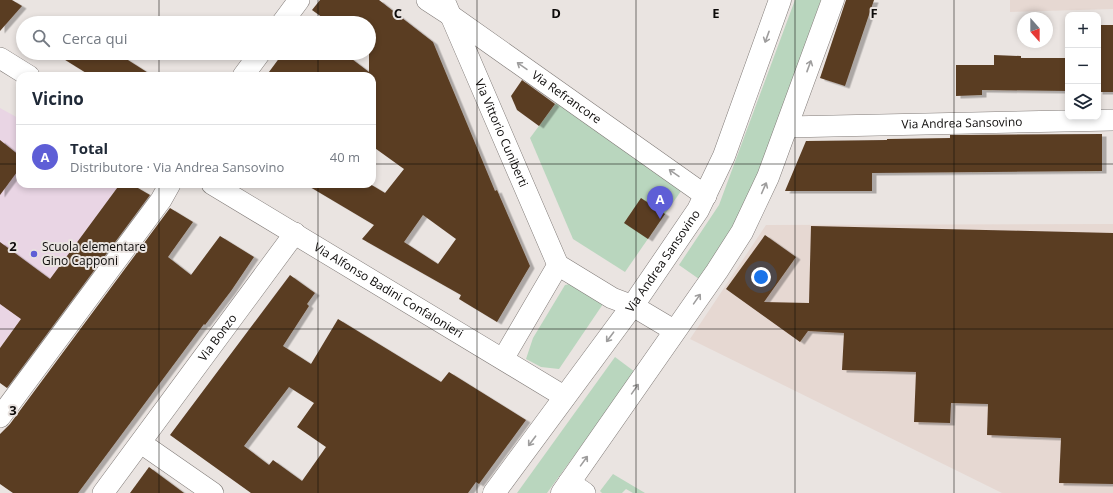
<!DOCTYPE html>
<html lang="it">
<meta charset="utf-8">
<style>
:root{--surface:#fff;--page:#f2f2f3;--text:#1f2937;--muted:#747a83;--line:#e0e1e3;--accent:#5e5ed6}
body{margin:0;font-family:"Open Sans",sans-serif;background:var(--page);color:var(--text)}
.controls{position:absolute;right:12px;top:12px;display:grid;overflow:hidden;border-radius:8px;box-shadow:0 2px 6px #0003}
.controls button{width:36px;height:36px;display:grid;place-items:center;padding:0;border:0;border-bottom:1px solid var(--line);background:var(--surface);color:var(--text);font:20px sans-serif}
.compass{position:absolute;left:1017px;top:12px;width:36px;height:36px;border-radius:50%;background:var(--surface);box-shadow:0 2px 6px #0003;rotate:159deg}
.you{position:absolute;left:761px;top:277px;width:14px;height:14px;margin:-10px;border:3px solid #fff;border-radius:50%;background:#1a73e8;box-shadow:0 0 0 6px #1a73e833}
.badge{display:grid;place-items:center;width:26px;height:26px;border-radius:50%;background:var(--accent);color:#fff;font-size:13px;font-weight:700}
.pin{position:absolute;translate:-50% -33px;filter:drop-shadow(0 1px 2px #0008)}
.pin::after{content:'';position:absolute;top:21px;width:14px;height:12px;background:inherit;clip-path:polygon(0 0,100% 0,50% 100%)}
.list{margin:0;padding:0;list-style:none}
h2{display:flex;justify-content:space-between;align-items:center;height:52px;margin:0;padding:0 16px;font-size:17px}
h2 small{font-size:13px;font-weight:400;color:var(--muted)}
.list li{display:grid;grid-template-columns:26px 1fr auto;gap:12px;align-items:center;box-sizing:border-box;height:64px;padding:0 16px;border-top:1px solid var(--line)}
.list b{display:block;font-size:15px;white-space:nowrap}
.list p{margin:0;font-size:13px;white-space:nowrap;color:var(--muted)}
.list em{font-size:13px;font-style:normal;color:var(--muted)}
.icon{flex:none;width:22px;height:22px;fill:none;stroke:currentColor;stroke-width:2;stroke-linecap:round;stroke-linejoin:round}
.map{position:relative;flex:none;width:1113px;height:493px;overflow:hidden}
.search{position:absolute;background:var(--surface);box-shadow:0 2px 6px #0003;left:16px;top:16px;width:360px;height:44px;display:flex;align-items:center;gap:10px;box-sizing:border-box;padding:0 14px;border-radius:22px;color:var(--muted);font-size:15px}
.panel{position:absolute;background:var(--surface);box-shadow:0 2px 6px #0003;left:16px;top:72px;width:360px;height:116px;border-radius:12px}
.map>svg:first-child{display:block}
.built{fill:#e6d8d2}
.education{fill:#e9d5e4}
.green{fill:#b9d6be}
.building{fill:#5a3d23;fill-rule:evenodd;filter:url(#shadow)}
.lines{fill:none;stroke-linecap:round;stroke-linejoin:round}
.street-casing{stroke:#827c79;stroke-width:22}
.secondary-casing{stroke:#827c79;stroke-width:23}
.street{stroke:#fff;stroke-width:21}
.secondary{stroke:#fff;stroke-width:22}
.oneway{stroke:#9e9d9d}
.grid{fill:none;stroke:#0d0b0a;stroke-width:1;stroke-opacity:0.55}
.poi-dot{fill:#5e5ed6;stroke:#eae4e1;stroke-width:1.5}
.labels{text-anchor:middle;stroke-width:4;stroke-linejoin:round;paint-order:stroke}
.street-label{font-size:12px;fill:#0d0b0a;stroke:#eae4e1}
.poi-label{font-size:12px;fill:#0d0b0a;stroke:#eae4e1;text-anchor:start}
.grid-label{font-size:13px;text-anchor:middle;font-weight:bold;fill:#0d0b0a;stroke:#eae4e1;stroke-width:4;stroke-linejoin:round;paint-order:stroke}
</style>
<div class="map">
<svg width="1113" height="493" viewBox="0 0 1113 493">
<defs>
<filter id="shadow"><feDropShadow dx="4.5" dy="2.5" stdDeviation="0" flood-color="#0004"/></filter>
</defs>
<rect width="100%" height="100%" fill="#eae4e1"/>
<!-- built -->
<g class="built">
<path d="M1010,0H1113V9L1010,12Z"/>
<path d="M1113,224V493H1002L690,339L766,225Z"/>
</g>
<!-- education -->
<path class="education" d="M0,108L20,119V184H120L0,348Z"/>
<!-- green -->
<g class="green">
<path d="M795,0H821L751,195L741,216L699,279L679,265L719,205Z"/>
<path d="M559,99L681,191L625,272L573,239L530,138Z"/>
<path d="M570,284L603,304L559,369L541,367L526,359L533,338L565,285Z"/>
<path d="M615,357L635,372L547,493H517Z"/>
<path d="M613,474L645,493H633L626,489L622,493H602L600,491Z"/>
</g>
<!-- building -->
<g class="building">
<path d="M0,0H12L22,6L0,31Z"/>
<path d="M320,0H379L433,42L495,191L497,190L530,266L497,322L459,299L461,295L362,239L374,225L305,184H370L385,193L404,169L372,146V76H266L283,53H344L369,72V23H330L312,10ZM423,215L456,239L438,264L404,242Z"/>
<path d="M846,0H874L845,86L820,78Z"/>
<rect x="1098" y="25" width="15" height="67"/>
<path d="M54,53H117L153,76H91Z"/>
<path d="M994,55L1021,56V58H1068V91L982,90V95L956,96V65H994Z"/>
<path d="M522,80L555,104L539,126L517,110L511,96Z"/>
<path d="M1102,134V171L872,173V191H785L806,141L887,140V139L950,138V135Z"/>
<path d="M0,140L20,156V168L0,195Z"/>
<path d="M120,184H131L150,195L7,388L0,383V348L21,319L0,304V242L50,279Z"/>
<path d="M641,198L665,214L648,239L624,223Z"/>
<path d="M170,208L193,222L168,257L191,275L220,236L254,257L231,291L205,325L204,324L78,493H13L0,484V434L10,424Z"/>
<path d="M811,226L1113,233V484L1059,483L1061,438L987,435L988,404L951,403L950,423L914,422L916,372L842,370L844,333L808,331L800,342L726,289L765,235L796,257L764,302L809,303Z"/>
<path d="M290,275L315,293L307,304L309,306L283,346L311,364L338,319L441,382L449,372L526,420L479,484L476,482L468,493H251L170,435ZM289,387L314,403L297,427L326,447L302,481L273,460L269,465L244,446Z"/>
<path d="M149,467L184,493H130Z"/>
</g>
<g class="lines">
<!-- street casing -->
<g class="street-casing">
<g id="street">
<path id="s1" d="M427,0L450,15L706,196"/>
<path id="s2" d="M444,0L558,265L612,298L633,306L675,331"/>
<path d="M282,23L299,0"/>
<path d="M0,58L29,76"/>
<path d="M243,76L260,53"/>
<path id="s3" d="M787,127L1113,120"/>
<path id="s4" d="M212,184L565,397"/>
<path d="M503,359L558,265"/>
<path d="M0,417L161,200L170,184"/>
<path d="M141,443L213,493"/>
<path d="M569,482L585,493"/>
<path id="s5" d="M103,493L295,233"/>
</g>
</g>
<!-- secondary casing -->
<g class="secondary-casing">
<g id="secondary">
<path id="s6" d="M494,493L638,298L698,210L724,156L780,0"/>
<path d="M562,493L717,271L742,232L768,177L833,0"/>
</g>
</g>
<!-- street -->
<use href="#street" class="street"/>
<!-- secondary -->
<use href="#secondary" class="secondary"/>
</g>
<!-- one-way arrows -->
<defs><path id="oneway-shaft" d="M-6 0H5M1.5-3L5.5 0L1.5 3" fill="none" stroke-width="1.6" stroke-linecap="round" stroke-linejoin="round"/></defs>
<g class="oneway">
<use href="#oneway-shaft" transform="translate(767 37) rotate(110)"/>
<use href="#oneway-shaft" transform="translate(522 66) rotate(-145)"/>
<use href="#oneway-shaft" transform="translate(809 66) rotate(-70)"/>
<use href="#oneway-shaft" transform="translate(674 173) rotate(-145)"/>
<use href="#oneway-shaft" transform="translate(764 188) rotate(-66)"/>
<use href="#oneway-shaft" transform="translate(697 299) rotate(-55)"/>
<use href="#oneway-shaft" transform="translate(610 337) rotate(127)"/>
<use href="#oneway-shaft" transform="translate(635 389) rotate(-55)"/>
<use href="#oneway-shaft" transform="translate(532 441) rotate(127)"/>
<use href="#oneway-shaft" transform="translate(584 461) rotate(-54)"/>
</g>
<!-- grid -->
<path class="grid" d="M159,0V23M318,0V23M477,0V493M636,0V493M795,0V493M954,0V493M159,53V76M318,53V76M0,164H20M372,164H1113M159,184V493M318,184V493M0,329H1113"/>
<!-- markers -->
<circle class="poi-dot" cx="34" cy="254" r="4"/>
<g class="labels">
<!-- street labels -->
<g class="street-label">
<text dy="4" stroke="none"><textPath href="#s1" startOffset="170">Via Refrancore</textPath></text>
<text dy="4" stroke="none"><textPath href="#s3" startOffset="175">Via Andrea Sansovino</textPath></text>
<text dy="4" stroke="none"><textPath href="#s2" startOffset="145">Via Vittorio Cuniberti</textPath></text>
<text dy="4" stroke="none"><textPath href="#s6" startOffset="287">Via Andrea Sansovino</textPath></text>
<text dy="4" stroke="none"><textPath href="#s4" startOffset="206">Via Alfonso Badini Confalonieri</textPath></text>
<text dy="4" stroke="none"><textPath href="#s5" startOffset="193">Via Bonzo</textPath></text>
</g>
<!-- poi labels -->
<g class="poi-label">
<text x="42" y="251">Scuola elementare<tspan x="42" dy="14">Gino Capponi</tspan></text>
</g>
</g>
<g class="grid-label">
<text x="398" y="18">C</text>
<text x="556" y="18">D</text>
<text x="716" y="18">E</text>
<text x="874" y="18">F</text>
<text x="13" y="251">2</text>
<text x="13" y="415">3</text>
</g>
</svg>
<div class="controls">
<button>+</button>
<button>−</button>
<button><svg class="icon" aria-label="layers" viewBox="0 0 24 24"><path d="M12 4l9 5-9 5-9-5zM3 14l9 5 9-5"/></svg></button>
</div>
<svg class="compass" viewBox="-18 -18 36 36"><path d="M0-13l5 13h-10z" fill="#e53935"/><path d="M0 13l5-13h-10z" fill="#747a83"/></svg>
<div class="you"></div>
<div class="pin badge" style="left:660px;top:219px">A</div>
<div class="search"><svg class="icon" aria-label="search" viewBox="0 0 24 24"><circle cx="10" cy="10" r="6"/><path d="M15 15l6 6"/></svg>Cerca qui</div>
<section class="panel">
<h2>Vicino<small></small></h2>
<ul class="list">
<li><span class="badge">A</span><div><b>Total</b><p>Distributore · Via Andrea Sansovino</p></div><em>40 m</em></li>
</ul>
</section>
</div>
